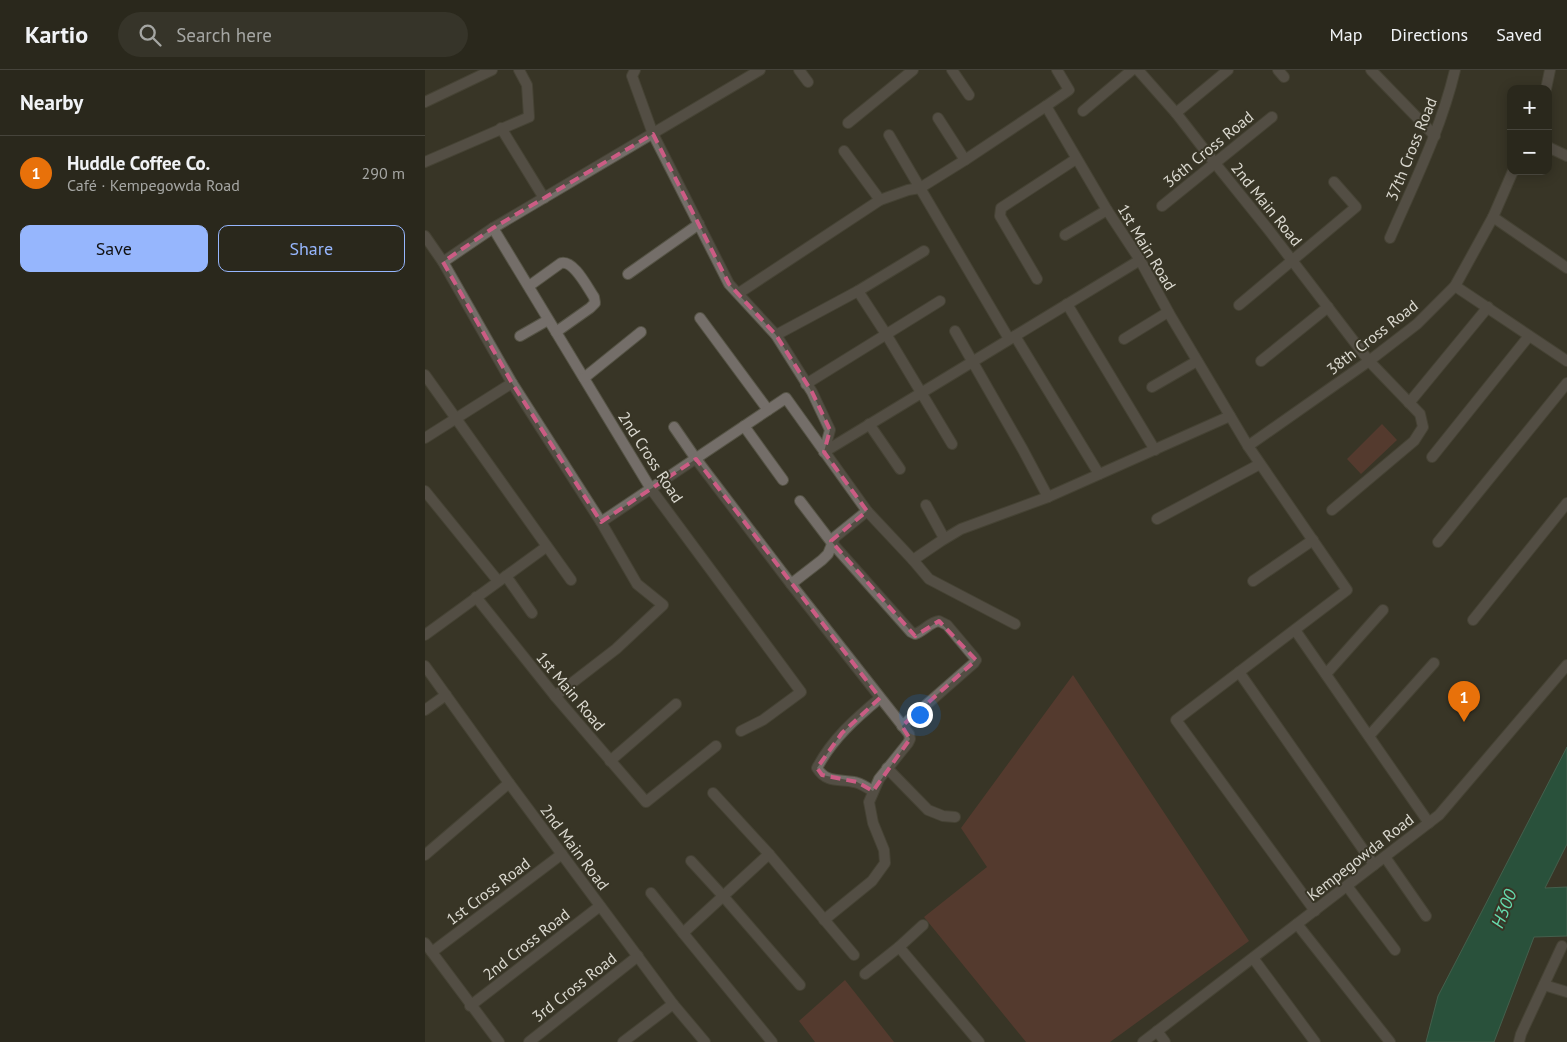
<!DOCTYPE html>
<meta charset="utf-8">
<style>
:root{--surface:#2a281c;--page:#363429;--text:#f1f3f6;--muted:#a5a6a3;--line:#46443b;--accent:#96b6fd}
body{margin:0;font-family:"PT Sans",sans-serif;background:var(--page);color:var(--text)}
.controls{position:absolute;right:15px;top:15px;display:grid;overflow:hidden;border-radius:10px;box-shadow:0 2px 12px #0003}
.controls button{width:45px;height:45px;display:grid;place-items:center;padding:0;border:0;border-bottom:1px solid var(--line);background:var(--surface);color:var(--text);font:25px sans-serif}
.you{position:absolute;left:494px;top:644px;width:18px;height:18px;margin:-12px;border:4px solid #fff;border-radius:50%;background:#1a73e8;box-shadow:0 0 0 8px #1a73e833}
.badge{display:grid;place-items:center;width:32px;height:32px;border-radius:50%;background:var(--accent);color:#fff;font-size:16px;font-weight:700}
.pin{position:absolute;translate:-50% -41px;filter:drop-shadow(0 1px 2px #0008)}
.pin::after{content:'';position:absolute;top:26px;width:18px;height:15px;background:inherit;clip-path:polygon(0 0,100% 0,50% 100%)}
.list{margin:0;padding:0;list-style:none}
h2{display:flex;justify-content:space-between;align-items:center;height:65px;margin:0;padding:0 20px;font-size:21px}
h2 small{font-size:16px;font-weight:400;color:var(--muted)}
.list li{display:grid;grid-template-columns:32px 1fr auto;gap:15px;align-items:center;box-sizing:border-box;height:75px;padding:0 20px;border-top:1px solid var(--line)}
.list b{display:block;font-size:19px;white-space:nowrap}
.list p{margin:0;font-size:16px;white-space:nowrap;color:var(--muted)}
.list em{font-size:16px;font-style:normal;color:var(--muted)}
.actions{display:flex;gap:10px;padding:15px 20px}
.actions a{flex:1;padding:11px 0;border:1px solid var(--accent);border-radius:10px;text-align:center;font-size:18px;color:var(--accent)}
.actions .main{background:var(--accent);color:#111}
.icon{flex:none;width:28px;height:28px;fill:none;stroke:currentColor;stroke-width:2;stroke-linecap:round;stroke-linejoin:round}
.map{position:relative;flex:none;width:1142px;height:972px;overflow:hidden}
header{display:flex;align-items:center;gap:30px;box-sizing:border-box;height:70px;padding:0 25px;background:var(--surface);border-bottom:1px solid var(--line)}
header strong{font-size:24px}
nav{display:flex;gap:28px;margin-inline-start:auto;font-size:18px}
.search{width:350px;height:45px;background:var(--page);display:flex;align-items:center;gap:12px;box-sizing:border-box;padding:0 18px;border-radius:28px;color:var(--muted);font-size:19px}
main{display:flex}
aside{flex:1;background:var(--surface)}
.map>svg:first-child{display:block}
.green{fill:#754138}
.water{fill:#177455;stroke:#52927a}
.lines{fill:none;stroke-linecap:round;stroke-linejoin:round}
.minor-casing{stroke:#555345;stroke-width:12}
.tertiary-casing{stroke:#555345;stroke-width:12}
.minor{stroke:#746e69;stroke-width:10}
.tertiary{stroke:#746e69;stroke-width:10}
.marked{fill:none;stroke:#cb5c84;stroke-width:4;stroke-dasharray:10 6;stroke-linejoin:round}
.labels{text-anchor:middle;stroke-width:4;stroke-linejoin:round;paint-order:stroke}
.street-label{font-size:16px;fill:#dbd9d0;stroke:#383526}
.water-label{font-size:18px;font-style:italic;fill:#65dbad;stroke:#383526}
</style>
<header>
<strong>Kartio</strong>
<div class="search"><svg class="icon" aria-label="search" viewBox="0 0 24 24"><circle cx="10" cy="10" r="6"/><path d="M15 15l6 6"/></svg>Search here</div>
<nav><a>Map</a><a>Directions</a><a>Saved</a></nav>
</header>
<main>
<aside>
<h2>Nearby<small></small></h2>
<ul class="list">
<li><span class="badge" style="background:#e8710a">1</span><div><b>Huddle Coffee Co.</b><p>Café · Kempegowda Road</p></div><em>290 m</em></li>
</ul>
<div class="actions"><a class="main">Save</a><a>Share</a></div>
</aside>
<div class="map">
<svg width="1142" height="972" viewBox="0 0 1142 972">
<rect width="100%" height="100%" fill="#383526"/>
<!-- green -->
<g class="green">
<path d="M957,354L972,370L936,404L922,389Z"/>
<path d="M648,605L824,871L685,972H601L499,847L562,797L536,758Z"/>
<path d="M420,910L469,972H390L374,951Z"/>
</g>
<!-- water -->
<path class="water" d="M1142,677V774L1120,818L1142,817V866L1109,867L1069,972H1001L1013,926Z"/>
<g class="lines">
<!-- minor casing -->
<g class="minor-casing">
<g id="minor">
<path d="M210,0L207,6L228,64L304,214L351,265L387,322L405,360L399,382"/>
<path d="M374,0L383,12"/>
<path d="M527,0L544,25"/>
<path d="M632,0L644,20L621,36L682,140L715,190L745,245L823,376L922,520L751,650L890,841"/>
<path d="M713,0L751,43L789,92L843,159L944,291L995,344L998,357L989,371L907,440"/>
<path d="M853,0L859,7"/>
<path d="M946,0L1010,66"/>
<path d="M1121,19L1125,0"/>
<path d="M0,32L67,0"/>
<path d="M658,41L707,0"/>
<path d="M751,43L803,0"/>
<path d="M513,48L540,90"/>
<path d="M423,53L488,0"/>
<path d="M76,58L119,128"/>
<path d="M1123,77L1142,86"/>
<path d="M419,81L455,130"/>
<path d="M0,92L104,47L102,15L94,0"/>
<path d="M737,136L847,47"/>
<path d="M1068,147L1142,198"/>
<path d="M68,158L226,419L376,622L338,650L316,661"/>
<path d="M640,165L682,140"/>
<path d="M0,166L18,192L87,313L176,452L212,514L238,535L191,579L130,626"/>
<path d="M965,168C989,113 1016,59 1030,0"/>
<path d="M18,192L68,158L335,0"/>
<path d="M203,204L274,154"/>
<path d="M612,209L575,146L576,138L651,89"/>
<path d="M104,216L136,193C149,190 162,217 169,227L170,233L165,238L131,262"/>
<path d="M1030,216L1142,291"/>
<path d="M433,221L499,181"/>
<path d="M314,223L455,130L483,120L495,118L464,65"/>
<path d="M642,234L730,380"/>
<path d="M814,235L931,137L909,112"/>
<path d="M275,248L343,340"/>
<path d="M530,261L598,380L623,427"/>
<path d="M351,265L433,221L461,264L527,374"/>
<path d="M95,266L123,250"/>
<path d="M590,266L674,404"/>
<path d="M584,269L495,118L540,90L621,36"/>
<path d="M699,269L743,242"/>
<path d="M836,291L903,237"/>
<path d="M0,305L146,510"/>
<path d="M159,308L216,262"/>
<path d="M381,314L515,231"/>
<path d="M727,317L772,291"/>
<path d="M984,333L1063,237"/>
<path d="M444,354L475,399"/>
<path d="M319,356L358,410"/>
<path d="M249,357L271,389L366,514L484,664L485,669L483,673L454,709L444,732L448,753L459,780L460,793L447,811L399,850"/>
<path d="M0,368L87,313"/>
<path d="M823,376L944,291L992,254L1030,216L1068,147L1088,101"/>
<path d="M399,382L715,190"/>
<path d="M1007,387L1104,266"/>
<path d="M0,421L73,511"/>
<path d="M375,431L407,473L486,562L490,564C499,561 505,552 514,551L522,555L549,587L551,590L549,593L477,656"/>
<path d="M501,435L519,468"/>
<path d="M732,449L835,394"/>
<path d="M176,452L361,328L442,441L488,490L516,471L536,459L623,427L805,346"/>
<path d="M1013,472L1142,313"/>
<path d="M488,490L504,509L590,554"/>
<path d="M81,506L107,543"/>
<path d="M828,511L888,470"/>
<path d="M366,514L397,490L403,484L410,467L442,441"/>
<path d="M51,527L130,626L221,732L291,676"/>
<path d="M1048,550L1142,433"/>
<path d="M870,560L1004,753"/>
<path d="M0,565L121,477"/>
<path d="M0,596L84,713L248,934L280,972"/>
<path d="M814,602L949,795"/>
<path d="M901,604L958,540"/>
<path d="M0,640L21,625"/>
<path d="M944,666L1009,593"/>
<path d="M185,691L251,634"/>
<path d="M462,698L503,740L518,746L530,747"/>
<path d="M448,721C442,718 436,713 429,712C414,709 401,713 392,698C407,669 431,648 455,628"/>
<path d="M288,723L344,784"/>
<path d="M0,785L84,713"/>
<path d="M960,787L1001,846"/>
<path d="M266,791L298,826L375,915"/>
<path d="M922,816L970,880"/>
<path d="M226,823L258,863"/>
<path d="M872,854L965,972"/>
<path d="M498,855L474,877L554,972"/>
<path d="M0,873L74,972"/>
<path d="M7,882L137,784"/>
<path d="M828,888L890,972"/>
<path d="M440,904L474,877"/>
<path d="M1119,915L1142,922"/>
<path d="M45,936L175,836"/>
<path d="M732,961L740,972"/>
<path d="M104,972L213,886"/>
<path d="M198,972L248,934"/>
<path d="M347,972L258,863L344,784L429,885"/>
<path d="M1094,972L1096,964L1137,876"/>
</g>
</g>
<!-- tertiary casing -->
<g class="tertiary-casing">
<path id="tertiary" d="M718,972L1014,745L1142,595"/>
</g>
<!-- minor -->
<use href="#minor" class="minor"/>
<!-- tertiary -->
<use href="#tertiary" class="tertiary"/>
</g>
<!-- marked area -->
<path d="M0 0H1142V972H0ZM228,64L304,214L351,265L387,322L405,360L399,382L442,441L406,471L490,566L514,551L551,590L477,656L485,669L448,721L432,712L397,705L392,698L417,663L455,628L271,389L176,452L87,313L18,192L68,158Z" fill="#383526" fill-opacity=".55" fill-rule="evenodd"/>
<path class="marked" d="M228,64L304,214L351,265L387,322L405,360L399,382L442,441L406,471L490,566L514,551L551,590L477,656L485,669L448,721L432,712L397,705L392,698L417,663L455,628L271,389L176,452L87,313L18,192L68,158Z"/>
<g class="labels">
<!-- street labels -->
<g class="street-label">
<text transform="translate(783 79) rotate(-39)" y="6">36th Cross Road</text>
<text transform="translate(986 79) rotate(-68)" y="6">37th Cross Road</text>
<text transform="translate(842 134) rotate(51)" y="6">2nd Main Road</text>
<text transform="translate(722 177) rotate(59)" y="6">1st Main Road</text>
<text transform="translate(947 267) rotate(-38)" y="6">38th Cross Road</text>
<text transform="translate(226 387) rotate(57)" y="6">2nd Cross Road</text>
<text transform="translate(146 621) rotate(50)" y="6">1st Main Road</text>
<text transform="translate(150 777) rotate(53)" y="6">2nd Main Road</text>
<text transform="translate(935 787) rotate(-38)" y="6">Kempegowda Road</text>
<text transform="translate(63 821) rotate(-37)" y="6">1st Cross Road</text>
<text transform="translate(101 874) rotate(-38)" y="6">2nd Cross Road</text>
<text transform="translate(149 917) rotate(-38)" y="6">3rd Cross Road</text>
</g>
<!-- water labels -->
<g class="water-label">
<text transform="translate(1079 839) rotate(-68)" y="6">H300</text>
</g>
</g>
</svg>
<div class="controls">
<button>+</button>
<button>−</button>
</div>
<div class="you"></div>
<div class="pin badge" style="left:1039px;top:652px;background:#e8710a">1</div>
</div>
</main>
